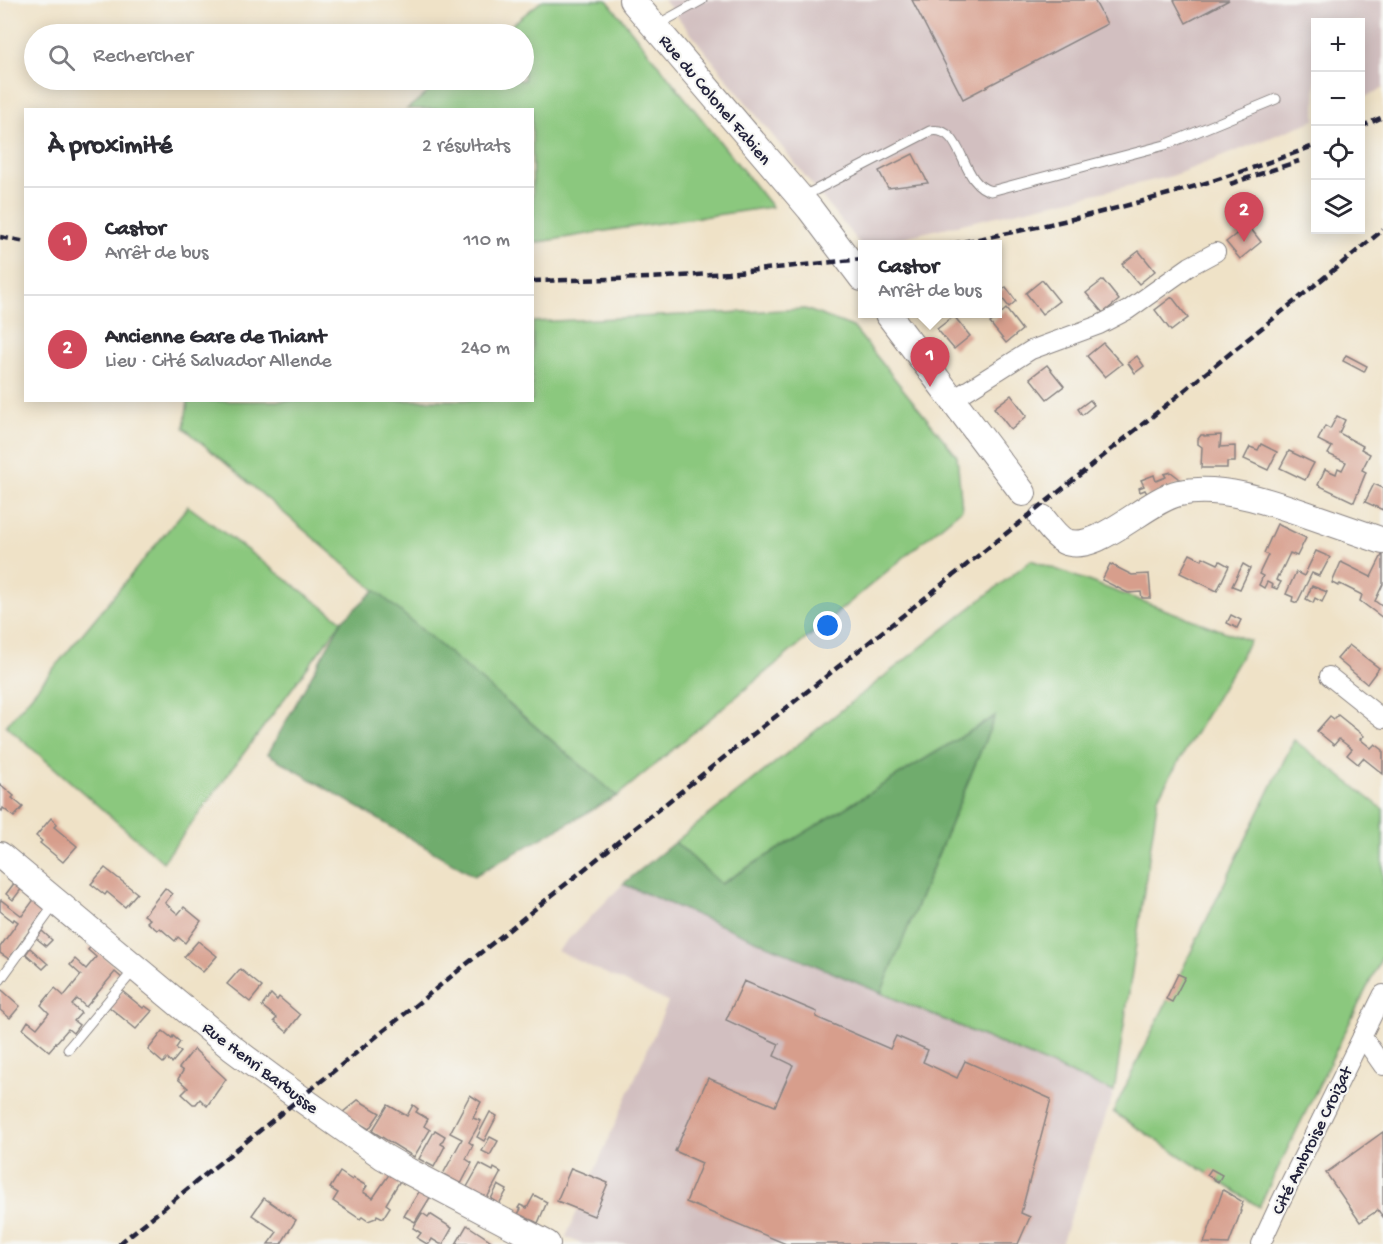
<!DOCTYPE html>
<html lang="fr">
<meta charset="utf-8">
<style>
:root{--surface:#fff;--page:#f2f2f3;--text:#2b2b33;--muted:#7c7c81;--line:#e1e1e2;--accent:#d1495b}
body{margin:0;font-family:"Gochi Hand",sans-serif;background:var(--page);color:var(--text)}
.controls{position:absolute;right:18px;top:18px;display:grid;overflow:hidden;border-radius:0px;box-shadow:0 3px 15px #0003}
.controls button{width:54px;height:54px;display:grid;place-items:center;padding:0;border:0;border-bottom:2px solid var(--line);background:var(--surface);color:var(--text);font:30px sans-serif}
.you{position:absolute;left:828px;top:626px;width:21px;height:21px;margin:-15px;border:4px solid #fff;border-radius:50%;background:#1a73e8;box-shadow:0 0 0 9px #1a73e833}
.badge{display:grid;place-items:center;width:39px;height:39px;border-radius:50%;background:var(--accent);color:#fff;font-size:20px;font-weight:700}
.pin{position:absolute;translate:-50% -50px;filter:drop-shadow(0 2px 3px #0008)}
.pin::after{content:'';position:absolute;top:32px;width:21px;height:18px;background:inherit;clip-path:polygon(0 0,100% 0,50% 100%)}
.popup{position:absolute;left:858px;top:240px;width:144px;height:78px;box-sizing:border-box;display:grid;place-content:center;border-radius:0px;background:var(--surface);filter:drop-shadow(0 2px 4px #0005);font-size:20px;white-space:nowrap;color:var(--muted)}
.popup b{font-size:22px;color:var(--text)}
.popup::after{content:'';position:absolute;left:50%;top:100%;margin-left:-12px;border:12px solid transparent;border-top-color:var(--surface)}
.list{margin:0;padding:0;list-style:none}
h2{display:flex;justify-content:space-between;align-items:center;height:78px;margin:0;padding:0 24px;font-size:26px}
h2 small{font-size:20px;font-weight:400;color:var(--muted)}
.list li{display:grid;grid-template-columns:39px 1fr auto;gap:18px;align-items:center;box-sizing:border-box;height:108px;padding:0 24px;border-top:2px solid var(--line)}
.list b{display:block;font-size:22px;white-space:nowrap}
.list p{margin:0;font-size:20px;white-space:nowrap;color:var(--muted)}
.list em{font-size:20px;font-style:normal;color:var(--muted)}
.icon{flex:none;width:33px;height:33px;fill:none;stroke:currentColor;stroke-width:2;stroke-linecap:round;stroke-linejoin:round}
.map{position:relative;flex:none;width:1383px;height:1244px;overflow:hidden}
.search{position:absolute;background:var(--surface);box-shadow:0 3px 15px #0003;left:24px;top:24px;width:510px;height:66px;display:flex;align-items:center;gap:15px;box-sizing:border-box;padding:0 21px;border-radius:33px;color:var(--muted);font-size:22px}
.panel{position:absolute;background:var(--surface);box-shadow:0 3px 15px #0003;left:24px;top:108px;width:510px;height:294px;border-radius:0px}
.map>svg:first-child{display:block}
.industrial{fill:#d2bfc0}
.green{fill:#8bc87e;stroke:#56755c;stroke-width:1.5}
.forest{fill:#70ac6d;stroke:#496754;stroke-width:1.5}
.building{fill:#d79e8c}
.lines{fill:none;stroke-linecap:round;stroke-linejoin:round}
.lane-casing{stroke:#888281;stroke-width:11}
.street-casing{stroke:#888281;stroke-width:20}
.secondary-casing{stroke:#888281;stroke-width:28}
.lane{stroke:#fff;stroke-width:9}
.street{stroke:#fff;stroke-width:18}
.secondary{stroke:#fff;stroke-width:26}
.rail{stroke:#22223b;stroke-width:4.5;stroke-dasharray:9 4.5;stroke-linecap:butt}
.labels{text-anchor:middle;stroke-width:4.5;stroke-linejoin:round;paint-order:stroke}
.street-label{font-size:18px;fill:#22223b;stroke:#f6f6f2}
</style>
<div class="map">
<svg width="1383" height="1244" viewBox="0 0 1383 1244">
<rect width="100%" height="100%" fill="#f6f6f2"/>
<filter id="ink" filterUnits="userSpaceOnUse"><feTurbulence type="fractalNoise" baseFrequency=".0167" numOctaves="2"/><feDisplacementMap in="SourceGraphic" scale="12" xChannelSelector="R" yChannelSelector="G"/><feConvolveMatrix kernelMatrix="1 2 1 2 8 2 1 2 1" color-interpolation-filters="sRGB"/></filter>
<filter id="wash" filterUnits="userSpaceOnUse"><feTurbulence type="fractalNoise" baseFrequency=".008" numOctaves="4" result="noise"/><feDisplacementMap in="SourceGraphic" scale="24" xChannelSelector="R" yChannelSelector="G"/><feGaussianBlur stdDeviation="1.35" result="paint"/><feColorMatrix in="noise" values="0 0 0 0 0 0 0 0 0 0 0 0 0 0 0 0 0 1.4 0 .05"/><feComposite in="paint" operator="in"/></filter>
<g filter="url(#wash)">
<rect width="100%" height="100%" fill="#efe2c7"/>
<!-- industrial -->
<g class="industrial">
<path d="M664,0H1383V88L1361,99L1360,22H1316L1315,120L1172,176L874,244H862V247Z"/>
<path d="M623,884L1114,1092L1061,1244H581L566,1237L668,1002L557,951Z"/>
</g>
<!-- green -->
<g class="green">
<path d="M543,0H607L772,207L618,229L533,243L532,110L407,109L444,80H524V34H500Z"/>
<path d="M805,309L853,327L957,456L962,509L617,796L184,428L188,401L532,400L533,322Z"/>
<path d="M188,506L342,621L163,862L6,726Z"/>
<path d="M1031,560L1250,641L1158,797L1114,1092L881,993L995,716L721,884L675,842Z"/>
<path d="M1294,740L1383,809V955L1259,1207L1113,1112Z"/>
</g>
<!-- forest -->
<g class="forest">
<path d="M375,590L617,796L474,876L268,754L342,621Z"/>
<path d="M995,716L881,993L623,884L675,842L721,884Z"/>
</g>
<g id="blocks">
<!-- building -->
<g class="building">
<path d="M912,0H1094L1107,24L963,99Z"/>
<path d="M1174,0H1229L1186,23Z"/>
<path d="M913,154L928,183L888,188L879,171Z"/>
<path d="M1248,225L1261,242L1240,259L1226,242Z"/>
<path d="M1139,251L1155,271L1139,284L1122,264Z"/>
<path d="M1042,280L1059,301L1042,314L1026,293Z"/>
<path d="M1103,280L1119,300L1103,313L1086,293Z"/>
<path d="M1006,287L1016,301L1009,307L998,293Z"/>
<path d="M1172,297L1188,318L1171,331L1155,310Z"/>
<path d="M1006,309L1022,330L1006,343L990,323Z"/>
<path d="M954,316L970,336L954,349L937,329Z"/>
<path d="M1103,343L1122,364L1105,377L1087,356Z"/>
<path d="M1346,355L1367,366L1364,372L1343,361Z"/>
<path d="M1137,356L1144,366L1135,373L1128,363Z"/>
<path d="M1047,365L1064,386L1047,399L1030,378Z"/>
<path d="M1011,395L1027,416L1011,430L994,408Z"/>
<path d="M1090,400L1094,405L1082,415L1078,409Z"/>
<path d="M1337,416L1345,420L1339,433L1363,446L1361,449L1370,454L1362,470L1366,472L1354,502L1318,485L1325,469L1336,474L1338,468L1342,470L1346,462L1328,454L1332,447L1318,440L1325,426L1330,429Z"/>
<path d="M1201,435H1204V436L1221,435L1220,447L1235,446V462H1227V468H1201L1202,447L1198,444V439Z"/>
<path d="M1261,444L1277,452L1268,470L1244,459L1250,447L1258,450Z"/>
<path d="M1289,451L1314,463L1305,480L1280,468Z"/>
<path d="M1171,472L1184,482L1149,497L1145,490L1140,492L1139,488L1144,486L1141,480L1154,475L1156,481L1166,477L1164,474Z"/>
<path d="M1374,484L1383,488V510L1365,502Z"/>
<path d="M1277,524L1306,538L1297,556L1290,553L1279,576L1278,575L1276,580L1281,582L1277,589L1272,587L1273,585L1267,582L1264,588L1259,585L1263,576L1259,574L1268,555L1264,553Z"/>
<path d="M1316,551L1330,557L1321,574L1320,573L1319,576L1312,573L1297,603L1292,601L1293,597L1286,594L1296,572L1304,576Z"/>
<path d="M1383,553V584L1375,601L1383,607V618L1360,601L1362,595L1340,584L1338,586L1332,583L1341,562L1371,577Z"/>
<path d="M1190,554L1202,560L1203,557L1218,564L1220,561L1229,566L1217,591L1180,573Z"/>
<path d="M1110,564L1132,575L1149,574L1151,598H1142L1141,592L1128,593L1102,580Z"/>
<path d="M1243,564L1250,568L1240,589L1232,586Z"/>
<path d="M1312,586L1327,592L1322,602L1315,598L1313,603L1306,599Z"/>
<path d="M1231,615L1241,620L1237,628L1227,623Z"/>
<path d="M1349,645L1379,668L1367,684L1337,659Z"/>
<path d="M1338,715L1364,736L1360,739L1371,748L1375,744L1383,750V774L1363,758L1358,764L1347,755L1352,749L1339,739L1334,745L1317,731L1330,716L1334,719Z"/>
<path d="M0,784L14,796L12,798L23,807L14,817L3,808L2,811L0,809Z"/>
<path d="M51,818L57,824L54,827L77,846L63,862L40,843L42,841L36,836Z"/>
<path d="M105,868L137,893L125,907L107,892L105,895L91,884Z"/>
<path d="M15,882L22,888L13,900L6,894Z"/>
<path d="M165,888L172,894L165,903L178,914L184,907L201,921L185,943L178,937L175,941L160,928L157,930L147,922L150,919L144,915Z"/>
<path d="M35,898L46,908L9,959L0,953V947L18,922L14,919L13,921L0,911V902L1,900L22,916Z"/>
<path d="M42,931L52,940L46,946L36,938Z"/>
<path d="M198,941L217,956L203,972L184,957Z"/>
<path d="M91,946L126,976L123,979L115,972L86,1007L77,999L72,1005L81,1013L74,1021L79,1025L73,1033L68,1029L49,1051L23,1029L28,1021L37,1028L49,1013L41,1005L50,994L55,988L64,996L81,975L70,965L75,959L86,969L96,957L88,950Z"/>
<path d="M30,948L48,964L43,969L26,954Z"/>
<path d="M240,969L262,987L250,1002L227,984Z"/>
<path d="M1178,974L1185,977L1172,1002L1166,999Z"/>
<path d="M744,981L817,1012L816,1017L890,1049L896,1036L928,1050L923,1062L957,1078L965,1061L1051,1099L1021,1213L1030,1217L1018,1244H786L686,1202L702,1163L675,1151L708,1078L775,1106L793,1065L774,1056L779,1044L726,1020Z"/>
<path d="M2,990L20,1006L10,1018L0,1010V992Z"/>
<path d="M122,991L143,1008L145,1006L152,1011L136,1029L109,1007Z"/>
<path d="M271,994L277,1000L279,997L300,1015L287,1032L274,1021L277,1018L262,1006Z"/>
<path d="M163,1031L172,1038L173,1036L180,1042L176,1048L181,1052L172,1063L167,1059L163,1063L148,1050Z"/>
<path d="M194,1049L226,1079L207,1106L200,1099L196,1104H193L182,1094L188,1088L178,1079L183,1071L179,1068Z"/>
<path d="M470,1095L481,1102L473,1118L481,1121L469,1142L473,1145L466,1159L472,1163L461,1184L443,1174L462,1139L450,1133Z"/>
<path d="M358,1100L380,1113L369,1129L342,1113Z"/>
<path d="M388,1105L407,1116L413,1105L418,1109L416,1112L428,1119L424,1126L430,1130L414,1157L372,1131Z"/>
<path d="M490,1112L497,1116L484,1141L477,1137Z"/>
<path d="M435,1130L445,1136L441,1144L445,1146L434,1167L419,1159Z"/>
<path d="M1383,1132V1217L1378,1210L1360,1222L1326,1173Z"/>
<path d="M490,1137L498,1141L490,1155L482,1151Z"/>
<path d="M480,1164L493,1171L494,1168L501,1172L487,1198L467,1187Z"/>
<path d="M571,1168L608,1183L594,1216L557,1201Z"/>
<path d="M1211,1169L1222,1175L1218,1182L1207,1175Z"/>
<path d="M340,1172L352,1180L353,1178L367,1186L363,1192L373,1198L390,1173L401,1179L386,1204L390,1207L383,1218L377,1215L376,1218L368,1221L362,1217L360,1219L333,1201L338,1193L330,1188Z"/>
<path d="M498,1185L507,1190L499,1204L491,1199Z"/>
<path d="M420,1190L431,1196L415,1222L404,1216Z"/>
<path d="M1223,1190L1243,1202L1240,1210L1241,1211L1229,1244L1204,1243Z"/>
<path d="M534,1195L547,1202L538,1223L518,1214L521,1209L518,1208L520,1205L527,1208Z"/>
<path d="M264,1198L296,1220L281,1244H268L277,1232L252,1215Z"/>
<path d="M422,1213L428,1217L430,1214L452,1228L443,1244H440L432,1239L429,1244H427L417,1238L421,1233L413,1228Z"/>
<path d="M467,1225L473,1229L496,1244H456Z"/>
</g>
</g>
</g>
<g filter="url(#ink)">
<use href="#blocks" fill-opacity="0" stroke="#888281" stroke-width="1.5"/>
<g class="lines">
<!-- lane casing -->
<g class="lane-casing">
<g id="lane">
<path d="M657,25L702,0"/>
<path d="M802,197L930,131C965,125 959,184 991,191L1165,145L1276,99"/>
<path d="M0,980L55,904"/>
<path d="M68,1049L134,970"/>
</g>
</g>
<!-- street casing -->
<g class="street-casing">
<g id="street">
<path d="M952,400L1031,350L1099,325L1128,310L1190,266L1216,252"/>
<path d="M1329,676L1383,719"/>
<path d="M1362,1036L1383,1066"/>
<path d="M1261,1244L1278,1207L1383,994"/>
</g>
</g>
<!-- secondary casing -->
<g class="secondary-casing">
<g id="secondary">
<path d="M632,0L810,209L862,278"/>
<path d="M888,314L1023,493"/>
<path d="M1042,518C1049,526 1055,536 1064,541C1096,556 1146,500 1179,493C1222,484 1273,503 1314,517C1337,525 1360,533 1383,541"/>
<path d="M0,855L232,1048L279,1083L384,1157L408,1171L547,1244"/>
</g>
</g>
<!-- lane -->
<use href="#lane" class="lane"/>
<!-- street -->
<use href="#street" class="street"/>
<!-- secondary -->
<use href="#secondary" class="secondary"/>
<!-- rail -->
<g class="rail">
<path d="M1360,127L1383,117"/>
<path d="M1230,184L1299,161"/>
<path d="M0,237L26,242"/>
<path d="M951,244C1074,222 1198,190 1316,145"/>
<path d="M532,281L650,278L728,273L862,259"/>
<path d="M119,1244L664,805L1061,490L1383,230"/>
</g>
</g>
</g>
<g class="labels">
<!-- street labels -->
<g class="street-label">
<text transform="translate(716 99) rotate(50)" y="6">Rue du Colonel Fabien</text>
<text transform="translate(261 1067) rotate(37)" y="6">Rue Henri Barbusse</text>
<text transform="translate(1311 1140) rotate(-64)" y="6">Cité Ambroise Croizat</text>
</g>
</g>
</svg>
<div class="controls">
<button>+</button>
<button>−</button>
<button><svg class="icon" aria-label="locate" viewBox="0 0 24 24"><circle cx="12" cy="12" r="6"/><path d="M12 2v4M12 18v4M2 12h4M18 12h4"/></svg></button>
<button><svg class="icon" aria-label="layers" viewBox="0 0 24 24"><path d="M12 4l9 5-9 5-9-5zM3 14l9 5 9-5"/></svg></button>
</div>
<div class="you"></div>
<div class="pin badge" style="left:930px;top:387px">1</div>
<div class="popup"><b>Castor</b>Arrêt de bus</div>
<div class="pin badge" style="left:1244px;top:242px">2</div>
<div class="search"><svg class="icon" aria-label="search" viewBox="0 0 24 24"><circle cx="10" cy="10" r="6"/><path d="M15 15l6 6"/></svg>Rechercher</div>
<section class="panel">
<h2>À proximité<small>2 résultats</small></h2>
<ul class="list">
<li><span class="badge">1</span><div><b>Castor</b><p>Arrêt de bus</p></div><em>110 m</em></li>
<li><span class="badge">2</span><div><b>Ancienne Gare de Thiant</b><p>Lieu · Cité Salvador Allende</p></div><em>240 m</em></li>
</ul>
</section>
</div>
